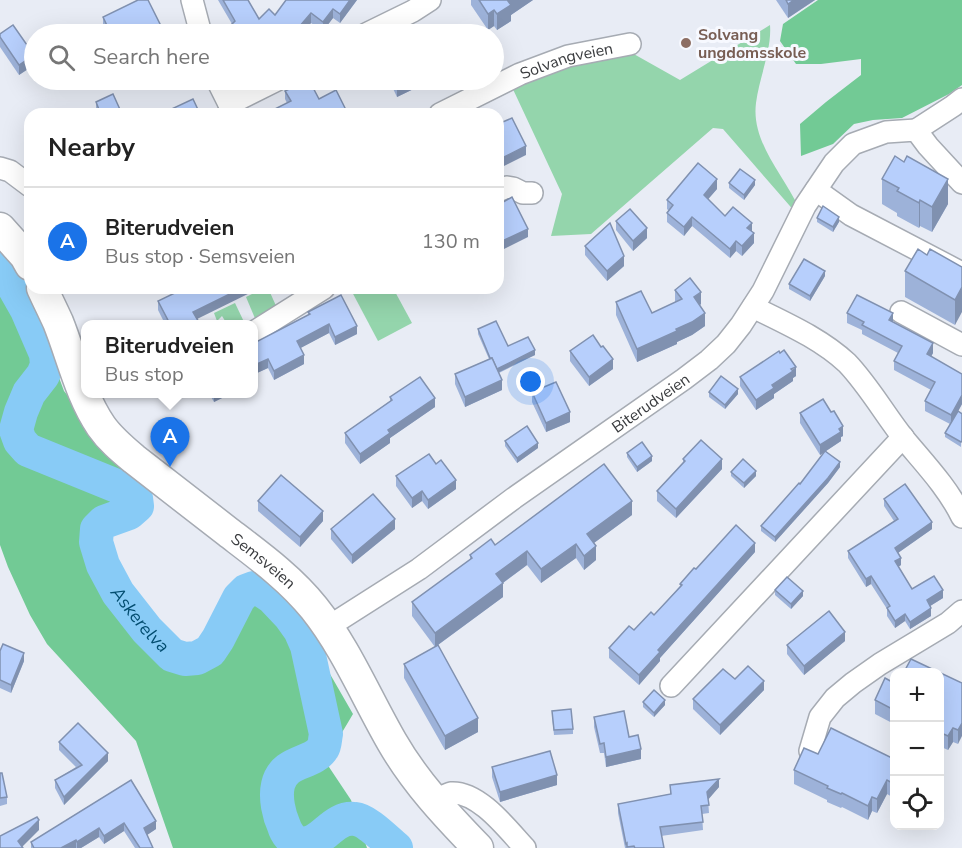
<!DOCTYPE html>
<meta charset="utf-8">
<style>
:root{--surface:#fff;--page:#f6f6f6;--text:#222;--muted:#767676;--line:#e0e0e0;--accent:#1a73e8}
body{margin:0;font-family:"Nunito Sans",sans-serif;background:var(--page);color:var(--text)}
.controls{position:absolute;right:18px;bottom:18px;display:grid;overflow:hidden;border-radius:12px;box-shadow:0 6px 24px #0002}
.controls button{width:54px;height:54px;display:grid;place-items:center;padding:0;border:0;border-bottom:2px solid var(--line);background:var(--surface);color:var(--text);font:30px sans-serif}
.you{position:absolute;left:531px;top:382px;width:21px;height:21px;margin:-15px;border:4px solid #fff;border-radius:50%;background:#1a73e8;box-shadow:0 0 0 9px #1a73e833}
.badge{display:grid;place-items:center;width:39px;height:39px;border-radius:50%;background:var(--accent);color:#fff;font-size:20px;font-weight:700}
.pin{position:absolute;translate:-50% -50px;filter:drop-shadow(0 2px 3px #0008)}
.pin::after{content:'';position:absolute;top:32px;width:21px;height:18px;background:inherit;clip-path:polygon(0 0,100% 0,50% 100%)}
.popup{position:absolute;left:81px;top:320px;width:177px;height:78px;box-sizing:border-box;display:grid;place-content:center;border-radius:12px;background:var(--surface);filter:drop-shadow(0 2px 4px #0005);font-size:20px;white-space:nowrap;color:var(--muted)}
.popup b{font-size:22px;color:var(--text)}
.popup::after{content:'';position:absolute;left:50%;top:100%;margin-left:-12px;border:12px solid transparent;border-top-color:var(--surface)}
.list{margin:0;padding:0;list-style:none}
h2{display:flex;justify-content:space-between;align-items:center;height:78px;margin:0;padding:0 24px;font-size:26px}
h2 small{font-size:20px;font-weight:400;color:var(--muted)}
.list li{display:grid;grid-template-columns:39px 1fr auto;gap:18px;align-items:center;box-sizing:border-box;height:108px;padding:0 24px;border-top:2px solid var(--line)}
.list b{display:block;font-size:22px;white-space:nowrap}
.list p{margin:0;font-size:20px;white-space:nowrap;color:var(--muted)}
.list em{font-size:20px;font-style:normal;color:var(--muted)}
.icon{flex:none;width:33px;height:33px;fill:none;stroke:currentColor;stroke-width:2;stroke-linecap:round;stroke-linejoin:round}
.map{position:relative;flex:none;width:962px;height:848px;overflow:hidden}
.search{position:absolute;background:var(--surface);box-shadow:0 6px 24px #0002;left:24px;top:24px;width:480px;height:66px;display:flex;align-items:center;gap:15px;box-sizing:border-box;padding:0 21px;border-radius:33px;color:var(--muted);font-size:22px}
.panel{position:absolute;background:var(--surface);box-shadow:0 6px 24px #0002;left:24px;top:108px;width:480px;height:186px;border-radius:18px}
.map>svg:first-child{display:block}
.green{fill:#94d5ac}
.forest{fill:#72ca95}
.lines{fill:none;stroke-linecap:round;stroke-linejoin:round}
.river{stroke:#88cbf6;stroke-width:34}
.street-casing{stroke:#a6abb3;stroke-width:24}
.secondary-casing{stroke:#a6abb3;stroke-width:33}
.street{stroke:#fff;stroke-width:21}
.secondary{stroke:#fff;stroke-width:30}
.wall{fill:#9db2d9}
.shaded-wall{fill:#8091b0}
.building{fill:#b7cffc;stroke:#8091b0;stroke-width:1.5}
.education-dot{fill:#8d6e63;stroke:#f7f9ff;stroke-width:2}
.labels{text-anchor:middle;stroke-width:6;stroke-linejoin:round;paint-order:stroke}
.education-label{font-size:16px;font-weight:bold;fill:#785e54;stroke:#f7f9ff;text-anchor:start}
.street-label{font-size:16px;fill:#3a3c3f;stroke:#f7f9ff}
.water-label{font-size:18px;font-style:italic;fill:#034d70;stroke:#f7f9ff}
</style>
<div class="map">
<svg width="962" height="848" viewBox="0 0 962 848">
<rect width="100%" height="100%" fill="#e8ecf5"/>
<!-- green -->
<g class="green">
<path d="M770,25C772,50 759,78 756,103C751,142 783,174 799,208L796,213L723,129L713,128L591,234L551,236L562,194L511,85L553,66L632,53L680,80Z"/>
<path d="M264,288H268L277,308L257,323L246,297Z"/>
<path d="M354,288H393L412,323L378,341L351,290Z"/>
<path d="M235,303L245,324H227L222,316L217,321L214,313Z"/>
</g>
<!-- forest -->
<g class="forest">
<path d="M818,0H962V85L949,94L902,118L873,120L854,124L833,144L801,156L800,124L826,102L861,75V59L821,64H796L780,41L783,24Z"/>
<path d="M0,256L31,302L64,391L142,489C140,494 139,501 136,506C127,520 100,515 97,533C92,565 135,617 156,639C161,644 166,652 172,655C179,659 191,660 199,657C217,650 225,626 233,610C236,603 239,595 246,591C248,590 251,589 254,588L311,641L353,714L325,761L351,800L367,848H173L136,741L47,644L30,615L8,567L0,545Z"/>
</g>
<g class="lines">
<!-- river -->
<path class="river" id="s1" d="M0,262L27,310L46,354L47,365L43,375L29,393L21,412L16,430L20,441L28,450L129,491L136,498L137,506L129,513L104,522L97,529L96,542L103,565L118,593L147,630L172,655L185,659L197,658L210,651L218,639L239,598L246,591L254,588L263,591L272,597L290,616L300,630L307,646L326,734C325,738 325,745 323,748C313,765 284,759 278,785C275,798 279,815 284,826C286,833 292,841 299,843C321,848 331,816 355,819C367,820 386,840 396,848"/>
<!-- street casing -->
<g class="street-casing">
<g id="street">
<path d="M192,0L201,34"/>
<path d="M366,34L413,11L430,0"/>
<path d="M217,80L234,114"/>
<path d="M229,104L277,80"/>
<path id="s2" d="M440,114L520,74L568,56L630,44"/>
<path d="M916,130L953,106L962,99"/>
<path d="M0,168L10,171L30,186"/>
<path d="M816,190L851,215L962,273"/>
<path d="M498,191L507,187L513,188L523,193H532"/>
<path d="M753,307C785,323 820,338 847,363C869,386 885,415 905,440C925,464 948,488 962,517"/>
<path d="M901,312L962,345"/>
<path d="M254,332L324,288"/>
<path id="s3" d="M328,627L419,569L514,498L684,379L709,360L726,344L741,325L763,291L805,206L834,163L853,144L886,132L916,130L928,146L962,183"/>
<path d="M671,686L903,437"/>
<path d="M810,751L820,717L835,698L853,683L880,664L948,623L962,611"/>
<path d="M434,801C439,799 446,794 451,793C479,791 508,830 525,848"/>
</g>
</g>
<!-- secondary casing -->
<g class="secondary-casing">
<g id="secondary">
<path d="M0,228L25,256L30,265"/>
<path id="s4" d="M42,288C47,299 53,311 58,322C72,357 80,395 101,426C110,439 122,449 134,459C166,484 197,508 228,532C258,555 290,578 314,608C346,648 366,697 392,742C415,782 446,815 478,848"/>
</g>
</g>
<!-- street -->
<use href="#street" class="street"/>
<!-- secondary -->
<use href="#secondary" class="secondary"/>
</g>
<!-- wall -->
<g class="wall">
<path d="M218,0H248L259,19L275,15L357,0L340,23L333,18L323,31L311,23L301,34H231L232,24Z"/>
<path d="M471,0H533L511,15V21L497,30L494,26L488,30L471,5Z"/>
<path d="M776,0H815L788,18Z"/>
<path d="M103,17L161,34H107L103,26Z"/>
<path d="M0,34L34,65L19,75L0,47Z"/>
<path d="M389,80H432L397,97Z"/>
<path d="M285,91L319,99L348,114L287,103L285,99Z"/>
<path d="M96,102L122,114H97L96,111Z"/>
<path d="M882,179L948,204L932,232L920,226L919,228L897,216V213L882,204Z"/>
<path d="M729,183L755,185L744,200L729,188Z"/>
<path d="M717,189L708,199L725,216L752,232L754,243L742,256L736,251L730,258L692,226L684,236L667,222V213L669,211L667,209V200Z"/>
<path d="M817,218L839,222L833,232L817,222Z"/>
<path d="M616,221L647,238L633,251L616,230Z"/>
<path d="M585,246L624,266L607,281L585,255Z"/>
<path d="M927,255L962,267L955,325L905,297V271Z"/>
<path d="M825,276L810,301L789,289V284Z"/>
<path d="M675,290L701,304L700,305L705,326L692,335L677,342V344L637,362L616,315V302L652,313L675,303Z"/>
<path d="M158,301L197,319L200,324H165L158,310Z"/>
<path d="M308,312L357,334L335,345L329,333L300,348L304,364L274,380L268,368L257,373L254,367V343L308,315Z"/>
<path d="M847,313L893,322L933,353L931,357L962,404L958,411L962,413L961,447L945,437V433L950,424L925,411V401L931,390L894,370V361L898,353L862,334V330L847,323Z"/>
<path d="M478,329L508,346L535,355L499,373L502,390L465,407L455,384V374L489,359L478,334Z"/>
<path d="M570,351L613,369L589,386L570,361Z"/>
<path d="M780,353L796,376L793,378V381L774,394V398L756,410L740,386V377Z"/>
<path d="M532,392L570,422L546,432L532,402Z"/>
<path d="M709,392L738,394L725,409L709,397Z"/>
<path d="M209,393H230V394L214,402Z"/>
<path d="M390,397L435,407L390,438V443L360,464L345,443V433L390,401Z"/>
<path d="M800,413L843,436L841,437V441L826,451L840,467L828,483L775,542L761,531V526L800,484L825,452L820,455L800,423Z"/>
<path d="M505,441L538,448L517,463L505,446Z"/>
<path d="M627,453L652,461L637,472L627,457Z"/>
<path d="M683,459L722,469L676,518L657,501V491L683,462Z"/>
<path d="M731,472L756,476L744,488L731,476Z"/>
<path d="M396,476L456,489L428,509L422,501L412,508L396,486Z"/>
<path d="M884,499L932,529L898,553L901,565L898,567L912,589L943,598L930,606L931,616L910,629L905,621L895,628L887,616V609L871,584L866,587L848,558V551L894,521L884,506Z"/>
<path d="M258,501L323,521L300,547L258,511Z"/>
<path d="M632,515L594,543L596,560L584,570L576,558L541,583L527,565L503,583V597L438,645L478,732L445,750L404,678V664L435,647L412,616V602L470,560V555L495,545Z"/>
<path d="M331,529H395L352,564L331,539Z"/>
<path d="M755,552L660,658V661L639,685L609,658V648L654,615L680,586V584L696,569Z"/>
<path d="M775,590L803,596L791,609L775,595Z"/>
<path d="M845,641L804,675L787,654V645Z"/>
<path d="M0,651L24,661L11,693L0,688Z"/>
<path d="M939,672L962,683L958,744L953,742L948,750L939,746Z"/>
<path d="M735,679L764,690L720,735L693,709V699Z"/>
<path d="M894,683V724L875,714V700Z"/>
<path d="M643,702L665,705L654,717L643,707Z"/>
<path d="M552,716L573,729V734L554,735Z"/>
<path d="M594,717L629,737L641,759L606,767L604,753H600L594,727Z"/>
<path d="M59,742L108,761L64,805L55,788V780L76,767L59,750Z"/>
<path d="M818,754L894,759V798L887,794L877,813L872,811L868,820L842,807L841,808L827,802V800L794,784V770Z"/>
<path d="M492,767L557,785L500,802L492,777Z"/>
<path d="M0,773L7,797V804L0,806Z"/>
<path d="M131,780L156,829L147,835L153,848H135L124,831L104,844L99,837L81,848H31V842Z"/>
<path d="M670,785L719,787L708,799L709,813L702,814L703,830L661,836L664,848H625L618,813V804L670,794Z"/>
</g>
<!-- shaded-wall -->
<g class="shaded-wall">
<path d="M350,0H357L340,23V14Z"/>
<path d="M509,0H533L511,15V21L497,30V14Z"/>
<path d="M794,0H815L788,18V4Z"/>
<path d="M333,9V18L323,31V22Z"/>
<path d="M494,10V26L488,30V14Z"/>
<path d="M311,13V23L301,34H293Z"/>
<path d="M161,26V34H144Z"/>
<path d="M34,55V65L19,75V65Z"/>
<path d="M415,80H432L397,97V88Z"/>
<path d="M526,146V155L498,169V160Z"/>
<path d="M717,179V189L704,204V195Z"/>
<path d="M948,179V204L932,232V207Z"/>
<path d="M755,180V185L744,200V195Z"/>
<path d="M920,200V226L919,228V203Z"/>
<path d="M692,217V226L684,236V227Z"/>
<path d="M839,217V222L833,232V227Z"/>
<path d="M752,223V232L747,228Z"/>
<path d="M647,228V238L633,251V241Z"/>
<path d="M528,229V237L498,252V243Z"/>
<path d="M754,233V243L742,256V246Z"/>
<path d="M736,241V251L730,258V249Z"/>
<path d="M624,256V266L607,281V271Z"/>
<path d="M825,271V276L810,301V296Z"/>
<path d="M962,287V312L955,325V300Z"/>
<path d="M242,288H260L193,321V312Z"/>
<path d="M399,288H412L399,294Z"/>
<path d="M701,292V304L694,310V297Z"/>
<path d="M705,313V326L692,335L677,342V344L637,362V349L676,329Z"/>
<path d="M893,313V323L889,320Z"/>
<path d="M329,324V333L297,350V341Z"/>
<path d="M357,326V334L335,345V337Z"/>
<path d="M933,343V353L927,364V354Z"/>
<path d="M535,350V355L495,374V370Z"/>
<path d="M304,355V364L274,380V371Z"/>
<path d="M268,359V368L257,373V364Z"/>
<path d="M613,359V369L589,386V377Z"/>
<path d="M796,367V376L793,378V381L774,394V398L756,410V400L772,385Z"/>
<path d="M502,380V390L465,407V397Z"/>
<path d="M738,389V394L725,409V405Z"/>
<path d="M214,393H230V394L214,402Z"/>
<path d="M962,395V404L951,425V415Z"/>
<path d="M435,398V407L390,438V443L360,464V454L388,430Z"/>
<path d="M570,412V422L546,432V423Z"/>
<path d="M843,426V436L841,437V441L820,455V445Z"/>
<path d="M538,443V448L517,463V458Z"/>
<path d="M652,456V461L637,472V467Z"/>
<path d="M722,459V469L676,518V509Z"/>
<path d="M840,462V467L828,483L775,542V537Z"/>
<path d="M756,471V476L744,488V483Z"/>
<path d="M456,480V489L428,509V500Z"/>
<path d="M422,491V501L412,508V498Z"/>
<path d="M632,501V515L587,548V534Z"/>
<path d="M323,511V521L300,547V537Z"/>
<path d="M395,519V529L352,564V555Z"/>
<path d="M932,522V529L895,555V548Z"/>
<path d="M755,543V552L660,658V661L639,685V675L658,650Z"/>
<path d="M576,544V558L541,583V569Z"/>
<path d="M596,546V560L584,570V556Z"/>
<path d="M527,551V565L496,588V574Z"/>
<path d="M901,558V565L895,569V561Z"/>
<path d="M871,576V584L866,587V579Z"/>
<path d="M503,583V597L435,647V633Z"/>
<path d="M943,590V598L927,608V600Z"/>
<path d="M803,591V596L791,609V604Z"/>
<path d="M931,608V616L910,629V622Z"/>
<path d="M905,614V621L895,628V621Z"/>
<path d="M845,632V641L804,675V666Z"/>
<path d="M24,653V661L11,693V685Z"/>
<path d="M764,681V690L720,735V725Z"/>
<path d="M665,700V705L654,717V713Z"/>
<path d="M478,718V732L445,750V736Z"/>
<path d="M962,723V736L958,744V730Z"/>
<path d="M953,728V742L948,750V736Z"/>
<path d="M641,749V759L606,767V757Z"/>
<path d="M108,753V761L64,805V797Z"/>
<path d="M557,775V785L500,802V792Z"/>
<path d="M719,779V787L707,801V792Z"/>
<path d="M887,780V794L877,813V799Z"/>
<path d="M872,797V811L868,820V806Z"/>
<path d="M39,820V830L21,848L18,841Z"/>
<path d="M156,821V829L144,837V828Z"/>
<path d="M124,823V831L104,844V836Z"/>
<path d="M99,828V837L81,848H77V842Z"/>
<path d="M76,840V848H61Z"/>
</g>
<!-- building -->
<g class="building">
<path d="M138,0H148L161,26L144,34H111L103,17Z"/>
<path d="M223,0H248L259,19L269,9L275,15L286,0H350L340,14L333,9L323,22L311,13L293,34H242L231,25L235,21Z"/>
<path d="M479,0H509L508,1L511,5L497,14L494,10L488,14Z"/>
<path d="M786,0H794L788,4Z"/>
<path d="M13,25L34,55L19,65L0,37V34Z"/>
<path d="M308,80H309L319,99L336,90L348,114H265L291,101L285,91Z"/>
<path d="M393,80H415L397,88Z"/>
<path d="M113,94L122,114H97L100,112L96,102Z"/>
<path d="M193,99L200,114H166L165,112Z"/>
<path d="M512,118L526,146L498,160V124Z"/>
<path d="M895,156L904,162L907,156L948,179L932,207L920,200L919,203L897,191L899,188L882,179Z"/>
<path d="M698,163L717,179L704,195L725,216L733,207L752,223L747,228L754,233L742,246L736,241L730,249L692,217L684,227L667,213L673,205L667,200Z"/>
<path d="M740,169L755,180L744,195L729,183Z"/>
<path d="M512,197L528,229L498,243V205Z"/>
<path d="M823,206L839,217L833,227L817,218Z"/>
<path d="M630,209L647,228L633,241L616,221Z"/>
<path d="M610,223L624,256L607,271L585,246Z"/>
<path d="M918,249L927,255L930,249L962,267V287L955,300L905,271Z"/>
<path d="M804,259L825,271L810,296L789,284Z"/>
<path d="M690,278L701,292L694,297L705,313L692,322L676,329L677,331L637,349L616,302L641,291L652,313L682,299L675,290Z"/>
<path d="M185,288H242L193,312L200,324H170L158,301Z"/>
<path d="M341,295L357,326L335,337L329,324L297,341L304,355L274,371L268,359L257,364L254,358V343L310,314L308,312Z"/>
<path d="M857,295L893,313L889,320L933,343L927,354L962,374V395L951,415L925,401L935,382L894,361L902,346L862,325L864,322L847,313Z"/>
<path d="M496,321L508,346L528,337L535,350L497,369L492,358H490L478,329Z"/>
<path d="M593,335L601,347L603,346L613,359L589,377L570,351Z"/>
<path d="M784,350L796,367L791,369L793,371L772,385L774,388L756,400L740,377L779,351L780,353Z"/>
<path d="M492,358L502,380L465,397L455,374Z"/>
<path d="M721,376L738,389L725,405L709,392Z"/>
<path d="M420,377L435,398L388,430L390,433L360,454L345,433L392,400L390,397Z"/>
<path d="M556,382L570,412L546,423L532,392Z"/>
<path d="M823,399L831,412L834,411L843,426L839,429L841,432L820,445L800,413Z"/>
<path d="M958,411L962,414V441L961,442L945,433Z"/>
<path d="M527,426L538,443L517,458L505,441Z"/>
<path d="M701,440L722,459L676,509L657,491L685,461L683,459Z"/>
<path d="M642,442L652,456L637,467L627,453Z"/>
<path d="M825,451L840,462L828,478L775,537L761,526L799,483L800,484Z"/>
<path d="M429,454L436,464L441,460L456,480L428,500L422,491L412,498L396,476Z"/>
<path d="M743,459L756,471L744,483L731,472Z"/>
<path d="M604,464L632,501L587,534L596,546L584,556L576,544L541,569L527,551L496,574L503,583L435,633L412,602L472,558L470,555L491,539L495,545Z"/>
<path d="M281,475L323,511L300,537L258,501Z"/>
<path d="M905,484L932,522L895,548L901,558L895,561L912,589L934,576L943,590L927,600L931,608L910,622L905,614L895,621L887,608L890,606L871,576L866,579L848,551L898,519L884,499Z"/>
<path d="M373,494L395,519L352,555L331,529Z"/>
<path d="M736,525L755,543L658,650L660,652L639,675L609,648L629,626L634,630L651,612L654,615L682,585L680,584L694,568L696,569Z"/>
<path d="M787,577L803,591L791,604L775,590Z"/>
<path d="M829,611L845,632L804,666L787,645Z"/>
<path d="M3,644L24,653L11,685L0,680V651Z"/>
<path d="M438,645L478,718L445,736L404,664Z"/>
<path d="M911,659L962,683V723L958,730L953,728L948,736L939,732V672H904Z"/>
<path d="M748,666L764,681L720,725L693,699L723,669L735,679Z"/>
<path d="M885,678L894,683V710L875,700Z"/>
<path d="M654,690L665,700L654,713L643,702Z"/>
<path d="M571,709L573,729L554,730L552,711Z"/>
<path d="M624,711L629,737L638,735L641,749L606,757L604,743L600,744L594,717Z"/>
<path d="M78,723L108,753L64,797L55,780L82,765L59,742Z"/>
<path d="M831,728L894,759V784L887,780L877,799L872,797L868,806L842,793L841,794L827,788L828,786L794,770L804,748L818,754Z"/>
<path d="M550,751L557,775L500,792L492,767Z"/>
<path d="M0,773H2L7,797L0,798Z"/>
<path d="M719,779L707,792L709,805L701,806L703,822L660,827L664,848H635L634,846L627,847V843L626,844L618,804L671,794L670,785Z"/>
<path d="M131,780L156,821L144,828L153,848H140L124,823L104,836L99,828L77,842L76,840L61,848H34L31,842Z"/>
<path d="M37,817L39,820L18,841L23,848H0V836Z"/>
</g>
<!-- markers -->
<circle class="education-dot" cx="686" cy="43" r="6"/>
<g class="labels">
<!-- education labels -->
<g class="education-label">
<text x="698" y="40">Solvang<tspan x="698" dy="18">ungdomsskole</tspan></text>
</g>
<!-- street labels -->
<g class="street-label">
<text dy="6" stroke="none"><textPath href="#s2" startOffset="138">Solvangveien</textPath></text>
<text dy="6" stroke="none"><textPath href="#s3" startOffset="393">Biterudveien</textPath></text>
<text dy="6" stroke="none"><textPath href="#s4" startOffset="362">Semsveien</textPath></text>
</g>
<!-- water labels -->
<g class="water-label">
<text dy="6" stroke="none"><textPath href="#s1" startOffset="488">Askerelva</textPath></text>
</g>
</g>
</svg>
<div class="controls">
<button>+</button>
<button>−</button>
<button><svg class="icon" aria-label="locate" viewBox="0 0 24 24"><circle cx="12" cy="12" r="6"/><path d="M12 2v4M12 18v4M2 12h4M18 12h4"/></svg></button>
</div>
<div class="you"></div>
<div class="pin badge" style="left:170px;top:467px">A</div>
<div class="popup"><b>Biterudveien</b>Bus stop</div>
<div class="search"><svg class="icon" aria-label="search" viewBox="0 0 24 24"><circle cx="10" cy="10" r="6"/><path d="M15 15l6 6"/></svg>Search here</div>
<section class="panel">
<h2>Nearby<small></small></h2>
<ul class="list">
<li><span class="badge">A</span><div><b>Biterudveien</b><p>Bus stop · Semsveien</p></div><em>130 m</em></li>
</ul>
</section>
</div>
